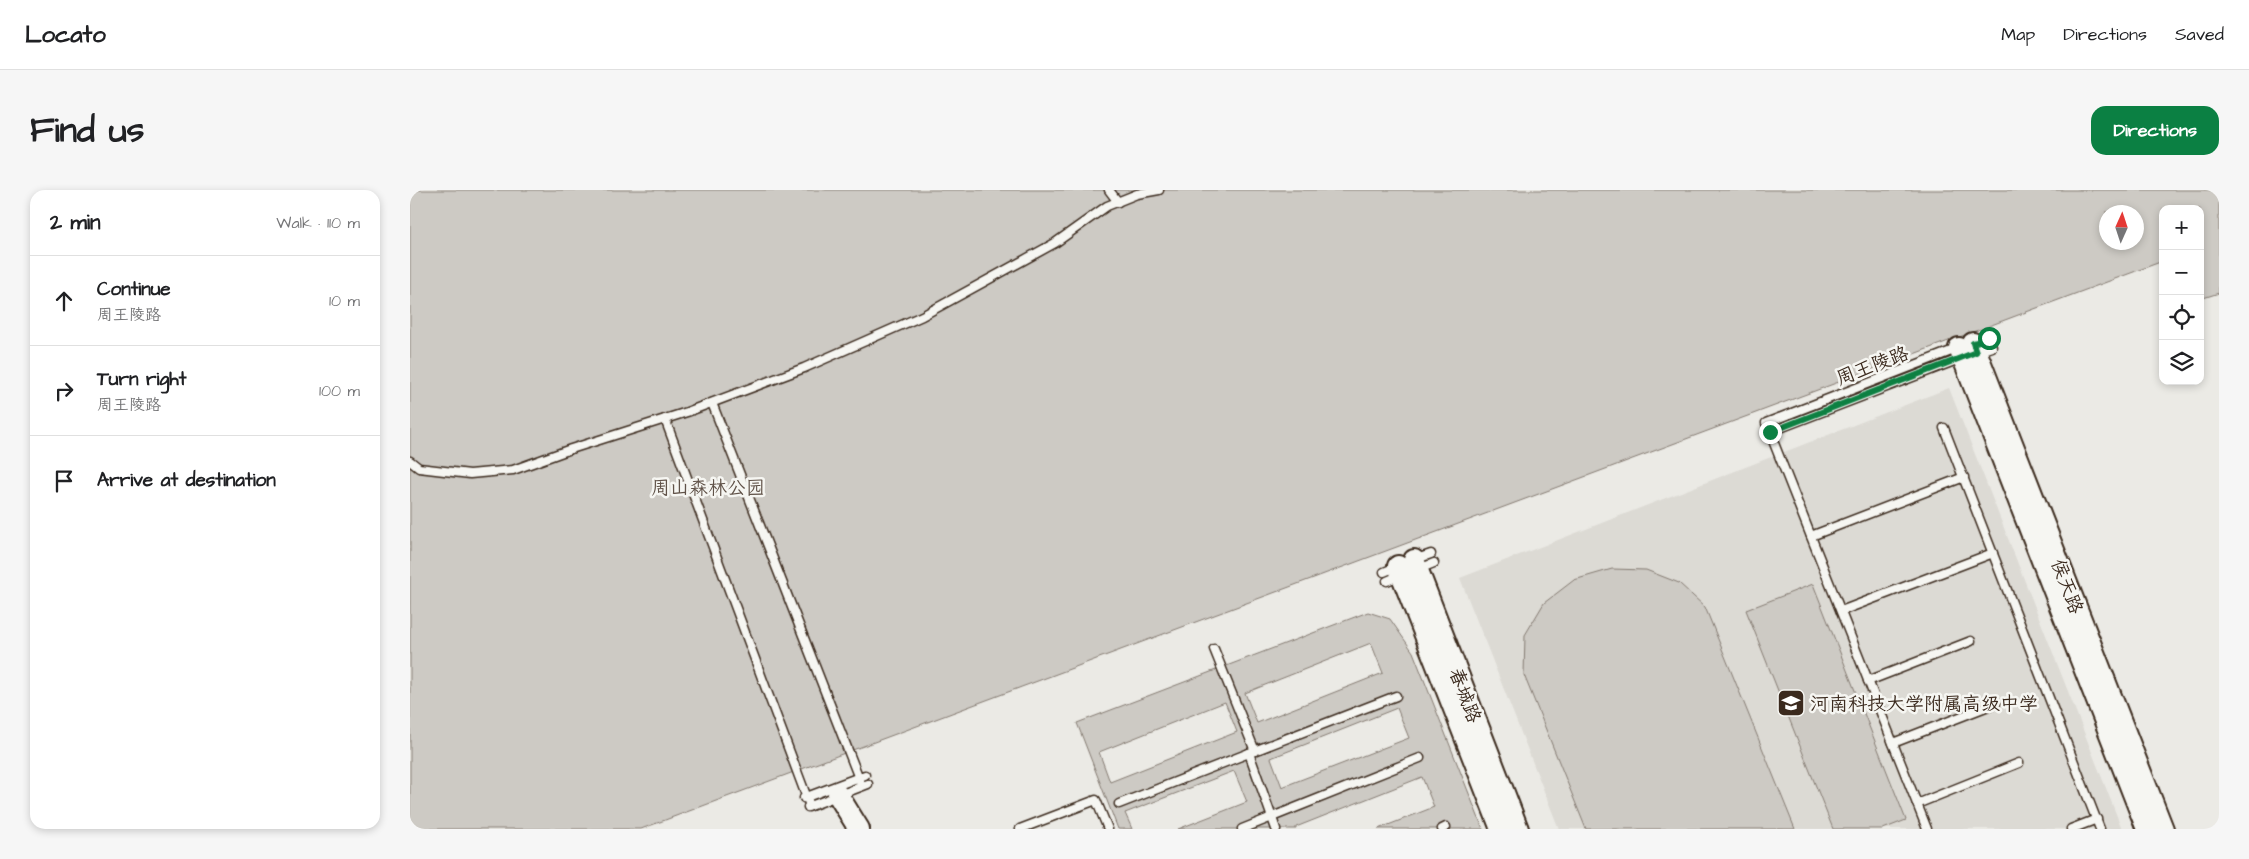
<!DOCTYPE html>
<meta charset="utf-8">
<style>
:root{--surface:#fff;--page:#f6f6f6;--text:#202124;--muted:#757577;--line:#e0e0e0;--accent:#0b8043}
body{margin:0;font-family:"Architects Daughter","LXGW WenKai TC",sans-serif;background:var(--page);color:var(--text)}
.controls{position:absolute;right:15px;top:15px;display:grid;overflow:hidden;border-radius:10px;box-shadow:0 2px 8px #0003}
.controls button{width:45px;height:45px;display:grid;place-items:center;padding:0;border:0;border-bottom:1px solid var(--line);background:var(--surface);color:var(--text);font:25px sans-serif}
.compass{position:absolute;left:1689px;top:15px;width:45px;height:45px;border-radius:50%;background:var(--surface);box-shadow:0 2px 8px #0003;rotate:3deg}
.stop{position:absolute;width:15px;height:15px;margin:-11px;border:4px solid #0b8043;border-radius:50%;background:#fff}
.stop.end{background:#0b8043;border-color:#fff;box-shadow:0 1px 5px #0008}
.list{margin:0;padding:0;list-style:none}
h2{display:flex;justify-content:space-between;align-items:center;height:65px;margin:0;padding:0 20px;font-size:21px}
h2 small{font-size:16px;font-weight:400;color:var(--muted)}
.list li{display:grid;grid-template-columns:32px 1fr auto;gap:15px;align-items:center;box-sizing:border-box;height:90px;padding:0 20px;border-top:1px solid var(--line)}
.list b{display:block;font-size:19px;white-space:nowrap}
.list p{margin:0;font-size:16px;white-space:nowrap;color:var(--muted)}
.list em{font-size:16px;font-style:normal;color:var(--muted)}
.icon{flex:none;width:28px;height:28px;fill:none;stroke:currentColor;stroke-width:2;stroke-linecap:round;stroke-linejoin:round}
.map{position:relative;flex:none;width:1809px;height:639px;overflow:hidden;border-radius:15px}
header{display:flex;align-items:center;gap:30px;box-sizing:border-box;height:70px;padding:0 25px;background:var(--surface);border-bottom:1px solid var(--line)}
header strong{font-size:24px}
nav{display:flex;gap:28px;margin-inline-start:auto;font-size:18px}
.intro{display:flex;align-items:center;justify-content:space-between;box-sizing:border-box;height:120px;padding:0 30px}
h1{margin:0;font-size:35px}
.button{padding:12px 22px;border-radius:15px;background:var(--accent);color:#fff;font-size:18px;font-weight:700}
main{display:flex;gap:30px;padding:0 30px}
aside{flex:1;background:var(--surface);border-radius:15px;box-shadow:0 2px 8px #0003}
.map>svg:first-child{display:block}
.built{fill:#dcdad4}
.green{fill:#cdcac4;stroke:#847a71;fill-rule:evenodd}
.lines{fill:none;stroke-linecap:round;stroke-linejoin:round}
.service-casing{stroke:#3b2a1e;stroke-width:11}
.tertiary-casing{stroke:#3b2a1e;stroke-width:24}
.service{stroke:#f6f6f2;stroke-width:8}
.tertiary{stroke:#f6f6f2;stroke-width:20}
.route{stroke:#0b8043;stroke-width:6}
.labels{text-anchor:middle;stroke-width:5;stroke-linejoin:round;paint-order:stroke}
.street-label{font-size:19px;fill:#3b2a1e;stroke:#f6f6f2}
.park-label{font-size:19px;fill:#605248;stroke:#f6f6f2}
.poi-label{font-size:19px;fill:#3b2a1e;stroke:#f6f6f2;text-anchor:start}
</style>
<header>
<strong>Locato</strong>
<nav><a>Map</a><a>Directions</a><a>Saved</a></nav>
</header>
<div class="intro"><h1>Find us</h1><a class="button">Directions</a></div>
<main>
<aside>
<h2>2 min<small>Walk · 110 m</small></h2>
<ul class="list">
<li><svg class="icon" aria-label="ahead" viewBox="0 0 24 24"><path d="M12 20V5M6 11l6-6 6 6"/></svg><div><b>Continue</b><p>周王陵路</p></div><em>10 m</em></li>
<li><svg class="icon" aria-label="right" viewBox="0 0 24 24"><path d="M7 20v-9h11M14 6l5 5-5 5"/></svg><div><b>Turn right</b><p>周王陵路</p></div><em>100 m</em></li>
<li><svg class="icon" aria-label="arrive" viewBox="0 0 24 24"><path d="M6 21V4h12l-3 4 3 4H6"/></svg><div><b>Arrive at destination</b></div></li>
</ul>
</aside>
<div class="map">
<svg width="1809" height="639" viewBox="0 0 1809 639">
<rect width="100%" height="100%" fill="#ebeae5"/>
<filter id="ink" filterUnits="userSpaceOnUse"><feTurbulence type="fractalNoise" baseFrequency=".02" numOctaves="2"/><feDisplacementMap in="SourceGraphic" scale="10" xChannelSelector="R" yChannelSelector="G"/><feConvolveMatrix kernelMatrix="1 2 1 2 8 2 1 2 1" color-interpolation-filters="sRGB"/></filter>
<g filter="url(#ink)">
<!-- built -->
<path class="built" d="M1539,198L1712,639H1149L1050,388Z"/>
<!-- green -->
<g class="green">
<path d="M0,0H1809V103L1790,109V19H1753V71L231,639H0ZM1696,22H1726V52H1696Z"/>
<path d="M1202,379L1236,380L1269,393L1295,417L1385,639H1176L1114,485L1115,445L1134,413L1164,390Z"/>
<path d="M1403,394L1496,630L1473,639H1423L1336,420Z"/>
<path d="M958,422L980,429L1003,462L1073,639H968L1024,617L1012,587L886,637V639H768L837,612L824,581L715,623L722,639H708L667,533ZM961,453L973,483L847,533L835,503ZM815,512L827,542L700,592L689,562ZM987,518L999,548L872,597L861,568Z"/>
</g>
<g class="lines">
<!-- service casing -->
<g class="service-casing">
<g id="service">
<path d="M699,0L708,12"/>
<path d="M1564,153L1579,148L1582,157L1567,162"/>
<path d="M302,213L452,596"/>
<path d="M255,229L400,616"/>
<path d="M1534,238L1690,639"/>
<path d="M1360,242L1552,168"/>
<path d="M0,271L9,278L60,284L103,280L161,259L277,222L394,178L512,126L645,53L697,16L727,4L749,0"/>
<path d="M1401,346L1554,287"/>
<path d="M1004,370L1021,364"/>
<path d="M1009,379L1024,373"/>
<path d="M974,382L986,377"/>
<path d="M977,391L991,385"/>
<path d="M1431,421L1583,363"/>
<path d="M804,459L845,561"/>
<path d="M1458,491L1561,451"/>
<path d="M1483,553L1586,513"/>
<path d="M394,608L455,585"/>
<path d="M709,614L839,563"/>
<path d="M1507,614L1609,573"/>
<path d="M398,617L458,594"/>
<path d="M610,639L686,610L698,639"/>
<path d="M832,639L1010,568"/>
<path d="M866,639L839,563L986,506"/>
<path d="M1032,639L1036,637"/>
<path d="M1517,639L1356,233L1549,158"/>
<path d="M1661,639L1687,629"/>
</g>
</g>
<!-- tertiary casing -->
<g class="tertiary-casing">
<g id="tertiary">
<path d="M1563,153L1753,639"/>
<path d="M1549,158L1737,639"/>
<path d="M1004,370L1108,639"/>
<path d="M988,376L1091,639"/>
<path d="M428,605L449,639"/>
</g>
</g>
<!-- service -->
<use href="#service" class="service"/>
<!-- tertiary -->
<use href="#tertiary" class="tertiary"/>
</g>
</g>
<g class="lines" filter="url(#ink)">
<!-- route -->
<path class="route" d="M1360,242L1566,162L1563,153L1579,148"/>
</g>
<!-- icons -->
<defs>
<g id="school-square" transform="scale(1.4375)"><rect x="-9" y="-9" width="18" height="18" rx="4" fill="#3b2a1e" stroke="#f6f6f2"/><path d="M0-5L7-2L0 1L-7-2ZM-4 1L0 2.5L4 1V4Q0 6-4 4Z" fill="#fff"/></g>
</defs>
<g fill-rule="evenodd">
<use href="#school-square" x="1381" y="513"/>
</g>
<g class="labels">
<!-- street labels -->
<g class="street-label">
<text transform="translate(1462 175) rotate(-21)" y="7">周王陵路</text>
<text transform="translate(1658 396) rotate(69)" y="7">侯天路</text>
<text transform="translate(1056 505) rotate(69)" y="7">春城路</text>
</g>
<!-- park labels -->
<g class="park-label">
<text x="298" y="304">周山森林公园</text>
</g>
<!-- poi labels -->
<g class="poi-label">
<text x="1400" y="520">河南科技大学附属高级中学</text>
</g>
</g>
</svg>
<div class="controls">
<button>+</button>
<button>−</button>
<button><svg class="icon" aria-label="locate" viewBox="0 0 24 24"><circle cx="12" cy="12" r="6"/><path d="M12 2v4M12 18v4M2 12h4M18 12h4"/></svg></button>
<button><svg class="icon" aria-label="layers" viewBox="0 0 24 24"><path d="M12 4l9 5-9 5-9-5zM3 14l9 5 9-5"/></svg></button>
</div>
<svg class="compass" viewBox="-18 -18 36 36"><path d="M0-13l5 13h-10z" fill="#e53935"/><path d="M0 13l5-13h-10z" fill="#757577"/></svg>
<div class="stop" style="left:1579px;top:148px"></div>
<div class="stop end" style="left:1360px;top:242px"></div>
</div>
</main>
